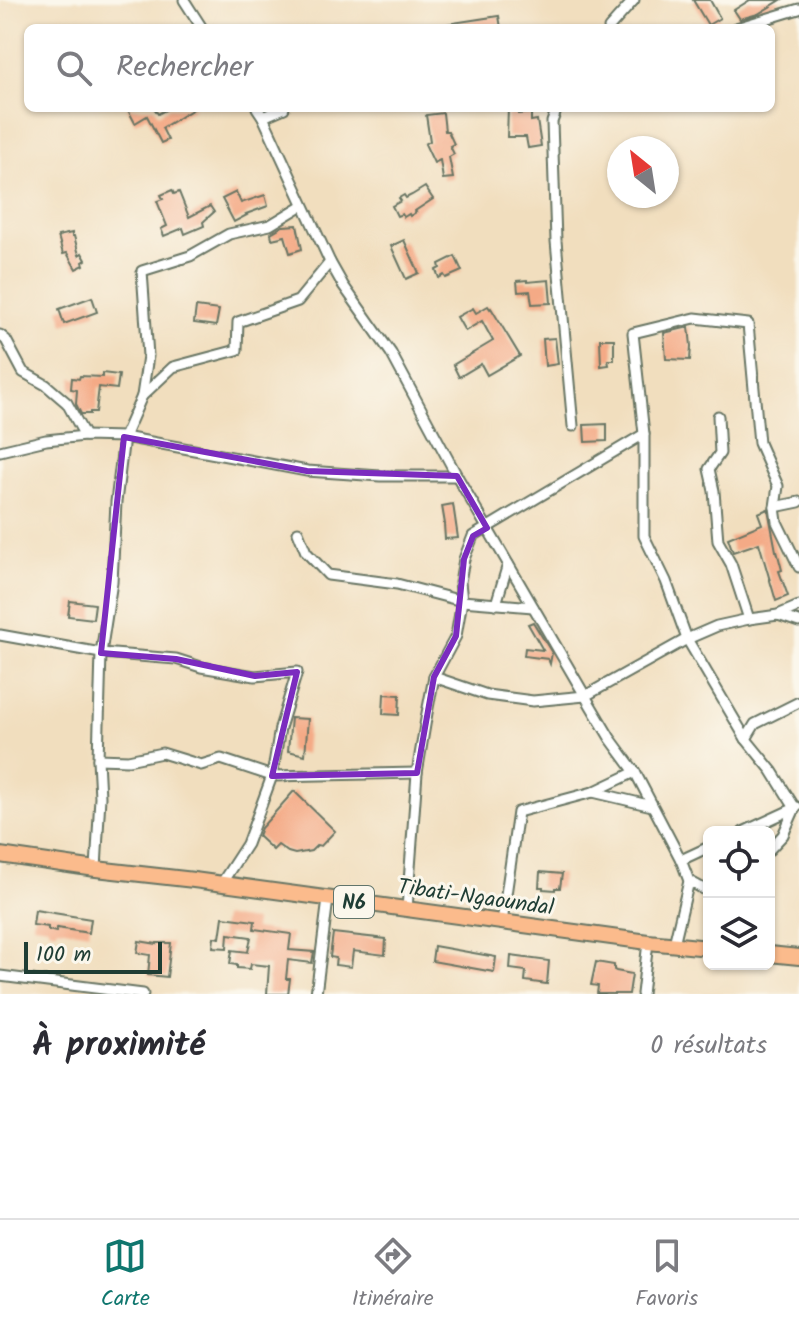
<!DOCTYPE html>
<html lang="fr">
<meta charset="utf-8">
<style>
:root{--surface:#fff;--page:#f7f7f7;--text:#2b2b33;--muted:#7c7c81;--line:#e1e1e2;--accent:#0f766e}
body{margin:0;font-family:Kalam,sans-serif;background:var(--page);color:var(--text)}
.controls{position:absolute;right:24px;bottom:24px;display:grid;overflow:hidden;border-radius:12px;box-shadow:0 2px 6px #0004}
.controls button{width:72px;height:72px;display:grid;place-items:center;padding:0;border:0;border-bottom:2px solid var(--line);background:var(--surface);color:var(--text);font:40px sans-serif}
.compass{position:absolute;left:607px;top:136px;width:72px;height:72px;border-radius:50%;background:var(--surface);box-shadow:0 2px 6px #0004;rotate:330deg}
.scale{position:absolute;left:24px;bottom:20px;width:138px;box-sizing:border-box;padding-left:8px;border:4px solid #1f3d34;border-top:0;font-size:22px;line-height:28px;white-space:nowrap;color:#1f3d34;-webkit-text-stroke:6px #fbf7ec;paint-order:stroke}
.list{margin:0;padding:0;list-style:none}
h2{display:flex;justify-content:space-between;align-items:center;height:104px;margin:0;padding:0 32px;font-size:34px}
h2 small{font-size:26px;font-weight:400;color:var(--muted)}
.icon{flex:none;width:44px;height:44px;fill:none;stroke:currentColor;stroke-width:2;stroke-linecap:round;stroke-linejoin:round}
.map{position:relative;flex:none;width:799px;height:994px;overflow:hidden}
.search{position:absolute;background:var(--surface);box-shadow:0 2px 6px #0004;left:24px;right:24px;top:24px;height:88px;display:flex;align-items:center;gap:20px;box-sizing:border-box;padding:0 28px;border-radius:12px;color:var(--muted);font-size:30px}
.sheet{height:224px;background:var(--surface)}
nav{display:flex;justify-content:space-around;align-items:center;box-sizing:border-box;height:112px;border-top:2px solid var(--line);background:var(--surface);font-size:22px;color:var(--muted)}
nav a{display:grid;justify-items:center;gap:4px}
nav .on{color:var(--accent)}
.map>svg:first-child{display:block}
.building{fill:#f4aa86}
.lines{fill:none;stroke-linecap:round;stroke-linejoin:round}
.minor-casing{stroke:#687564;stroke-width:13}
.trunk-casing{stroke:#687564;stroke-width:18}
.minor{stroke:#fff;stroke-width:9}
.trunk{stroke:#fbbb8c;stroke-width:14}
.marked{fill:none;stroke:#7b2cbf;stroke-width:6;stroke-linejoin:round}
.labels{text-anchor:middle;stroke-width:6;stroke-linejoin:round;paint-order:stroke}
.shield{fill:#fbf7ec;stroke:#61756b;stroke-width:2}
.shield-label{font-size:20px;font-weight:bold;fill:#1f3d34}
.street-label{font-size:22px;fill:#1f3d34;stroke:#fbf7ec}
</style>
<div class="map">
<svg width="799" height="994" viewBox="0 0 799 994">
<rect width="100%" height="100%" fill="#fbf7ec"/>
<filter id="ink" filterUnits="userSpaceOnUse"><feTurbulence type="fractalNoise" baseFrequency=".0125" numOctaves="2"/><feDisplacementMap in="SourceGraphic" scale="16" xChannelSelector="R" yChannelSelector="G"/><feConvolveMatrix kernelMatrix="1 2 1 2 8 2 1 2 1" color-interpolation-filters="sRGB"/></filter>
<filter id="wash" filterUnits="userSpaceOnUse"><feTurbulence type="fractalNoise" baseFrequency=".006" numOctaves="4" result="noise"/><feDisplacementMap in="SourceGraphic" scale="32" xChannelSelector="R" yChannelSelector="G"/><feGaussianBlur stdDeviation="1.8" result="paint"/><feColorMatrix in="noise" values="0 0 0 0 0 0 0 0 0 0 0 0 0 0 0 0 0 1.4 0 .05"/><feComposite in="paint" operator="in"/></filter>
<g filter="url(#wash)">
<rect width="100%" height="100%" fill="#f1debe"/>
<g id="blocks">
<!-- building -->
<g class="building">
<path d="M693,0H710L720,18L708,25Z"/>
<path d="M750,0H781L758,14L740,19L734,10Z"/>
<path d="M499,16L501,28H446V24Z"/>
<path d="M127,108H154L158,114L169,108H195L162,128L168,140L161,143L147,116L135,123Z"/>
<path d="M508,108H519V114L531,113V121L537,120L541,146L528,148L526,137H507Z"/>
<path d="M443,113L445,131H448L454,144L450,146L454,154L449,157L453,178L443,179L440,160L434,163L425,144L430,141L426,115Z"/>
<path d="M425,187L433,199L415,211L416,212L410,216L409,214L404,217L402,214L397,216L392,206L401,201L399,198L404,195L406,198L412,195Z"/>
<path d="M172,190L174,194L179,192L189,217L210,206L214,212L203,222L204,226L185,234L183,228L164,236L161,229L167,226L157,201L163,199L161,195Z"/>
<path d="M236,192L241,203L265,195L268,206L246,214L247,215L234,222L222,199Z"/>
<path d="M297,225L302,249L290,253L285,236L272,239L271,233L283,226Z"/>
<path d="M72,233V236H74L79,255L82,253L86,260L83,262L84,265L76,269L67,253L63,254L58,236Z"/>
<path d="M404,240L419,273L406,279L391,246Z"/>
<path d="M455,256L462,271L446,278L444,275L439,278L436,270L440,268L439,264Z"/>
<path d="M527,280V282L549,280L551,303L532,304L530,291L518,292L517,281Z"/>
<path d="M92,297L97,312L64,324L59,309Z"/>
<path d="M488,306L490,309L491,308L520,356L487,375L481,364L459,377L453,365L493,341L482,321L465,331L457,317L473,308L476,313Z"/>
<path d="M196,307L219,310L216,326L194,323Z"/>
<path d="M689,327L691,346L690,360L666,359L664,333Z"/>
<path d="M555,338L558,364L545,366L543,339Z"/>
<path d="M600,339H614V360H608L609,365L601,366Z"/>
<path d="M102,373L119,375L117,389L99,387L96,412H90V414H81L76,404L77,390L71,389L72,378L79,379L80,376L102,377Z"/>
<path d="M607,424V441L585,442L584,425Z"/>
<path d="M453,504L458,538L445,539L444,524H445L442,506Z"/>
<path d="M768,509L776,551H777L782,570L779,571L788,596L776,601L759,543L733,552L728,538L762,524L758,513Z"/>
<path d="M70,601L95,604L93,619L68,616Z"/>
<path d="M533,622L552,653L550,664L548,659L524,656L525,648L543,650L528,624Z"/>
<path d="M384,694L400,695L399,715L383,714Z"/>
<path d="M291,718L308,719L305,755L288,751Z"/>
<path d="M294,791L335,831L321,846L317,845L311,851L295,854L288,852L278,845L273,850L258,836L261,828Z"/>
<path d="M540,872L562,874L560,888H555V890L543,889V887H539Z"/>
<path d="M35,910L91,919L89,933L57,928L56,932L48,930V927L33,925Z"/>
<path d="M223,917L255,921L254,929L291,934L289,950L314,952L312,963L288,960L286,979H290L288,994H267L269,966L251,964L250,969L237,968V965L230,964L232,950L248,952L251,937L228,934L227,948L213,947L214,937L220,938Z"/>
<path d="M333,933L386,939L385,955L353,951L351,967L335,965L336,958L330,957Z"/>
<path d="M139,941L157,944V943H171L167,977L148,975L150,955L137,953Z"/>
<path d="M434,946L496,957L494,972L432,961Z"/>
<path d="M511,956L549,961L547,984L525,981L526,971L510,969Z"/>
<path d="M596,962L614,965V970L616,971L632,974L629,994H597L598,986L591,985Z"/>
</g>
</g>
</g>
<g filter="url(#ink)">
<use href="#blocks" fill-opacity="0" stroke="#687564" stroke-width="2"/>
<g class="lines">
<!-- minor casing -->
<g class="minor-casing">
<g id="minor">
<path d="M184,0L202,28"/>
<path d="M609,28L634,0"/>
<path d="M736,28L799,9"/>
<path d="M257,108L263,117L330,262L343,285L391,353L457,476L591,706L610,738L635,772L681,860L689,881L674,944"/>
<path d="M557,108L552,122L556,241L573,426"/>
<path d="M263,117L284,108"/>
<path d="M0,335L6,340L23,372L46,385L67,403L85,436"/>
<path d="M142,396L148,356L142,271L190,256L229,234L270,225L303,205"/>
<path d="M718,416L720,453L709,469L714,491L718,541L731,564L749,619"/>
<path d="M0,451L46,440L85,436L124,437L142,396L173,367L237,350L238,322L298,301L330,262"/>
<path d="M775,507L799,502"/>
<path d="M298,532L306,552L328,575L397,584L462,601L533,607"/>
<path d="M496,604L508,564"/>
<path d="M778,615L799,622"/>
<path d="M0,635L101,653L176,659L201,667L255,676L297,672L280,728L272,776L247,844L221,884"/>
<path d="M434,677L487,695L533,701L585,696L687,639L717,626L749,619L778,615L799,606"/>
<path d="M746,739L755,724L799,702"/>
<path d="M98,759L128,760L162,753L201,765L221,759L272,776L417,773"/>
<path d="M593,792L652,806"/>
<path d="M743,832L795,808L772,771L746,739L687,639L666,581L644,536V434L633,333L695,318L748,324L759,443L778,486L775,507L777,522L799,567"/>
<path d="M769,850L783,835L795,808L797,807"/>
<path d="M681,860L709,847"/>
<path d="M96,869L100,797L98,759L101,653L112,582L116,502L124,437L307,471L380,476H457"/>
<path d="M689,881L709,892"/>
<path d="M407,909L417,773L427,713L434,677L456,636L462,601L460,582L464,559L473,536L644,434"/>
<path d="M502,922L518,812L593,792L635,772"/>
<path d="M0,976L143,994"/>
<path d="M316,994L328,899"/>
<path d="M642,994L648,942"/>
</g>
</g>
<!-- trunk casing -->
<g class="trunk-casing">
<g id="trunk">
<path d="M0,855L96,869L194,880L648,942L709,948"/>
<path d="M769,954L799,957"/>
</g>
</g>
<!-- minor -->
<use href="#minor" class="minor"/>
<!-- trunk -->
<use href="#trunk" class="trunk"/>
</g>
</g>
<!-- marked area -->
<path class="marked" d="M124,437L307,471L457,476L487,528L473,536L464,559L456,636L434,677L417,773L272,776L297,672L255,676L176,659L101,653Z"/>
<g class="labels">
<!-- shield labels -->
<rect class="shield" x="334" y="886" width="40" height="32" rx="6"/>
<g class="shield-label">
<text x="354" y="909">N6</text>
</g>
<!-- street labels -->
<g class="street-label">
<text transform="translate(476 896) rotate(8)" y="8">Tibati-Ngaoundal</text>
</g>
</g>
</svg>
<div class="controls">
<button><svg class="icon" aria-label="locate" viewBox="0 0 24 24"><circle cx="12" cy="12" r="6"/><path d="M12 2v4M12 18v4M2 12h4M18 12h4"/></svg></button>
<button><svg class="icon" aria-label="layers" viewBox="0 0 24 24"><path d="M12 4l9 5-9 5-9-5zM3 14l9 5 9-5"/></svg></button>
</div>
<svg class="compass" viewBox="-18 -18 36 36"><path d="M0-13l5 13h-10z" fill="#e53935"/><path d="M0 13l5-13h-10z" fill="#7c7c81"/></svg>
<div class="scale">100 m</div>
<div class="search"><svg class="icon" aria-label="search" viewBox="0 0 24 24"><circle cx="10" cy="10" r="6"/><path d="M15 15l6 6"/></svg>Rechercher</div>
</div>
<section class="sheet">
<h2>À proximité<small>0 résultats</small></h2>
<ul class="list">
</ul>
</section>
<nav>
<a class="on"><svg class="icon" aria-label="map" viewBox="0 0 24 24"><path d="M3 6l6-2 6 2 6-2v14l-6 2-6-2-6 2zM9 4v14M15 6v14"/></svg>Carte</a>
<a><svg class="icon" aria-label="directions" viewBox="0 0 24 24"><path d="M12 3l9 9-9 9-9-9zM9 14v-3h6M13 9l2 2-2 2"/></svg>Itinéraire</a>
<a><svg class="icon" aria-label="saved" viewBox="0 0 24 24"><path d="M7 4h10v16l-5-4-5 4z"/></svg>Favoris</a>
</nav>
